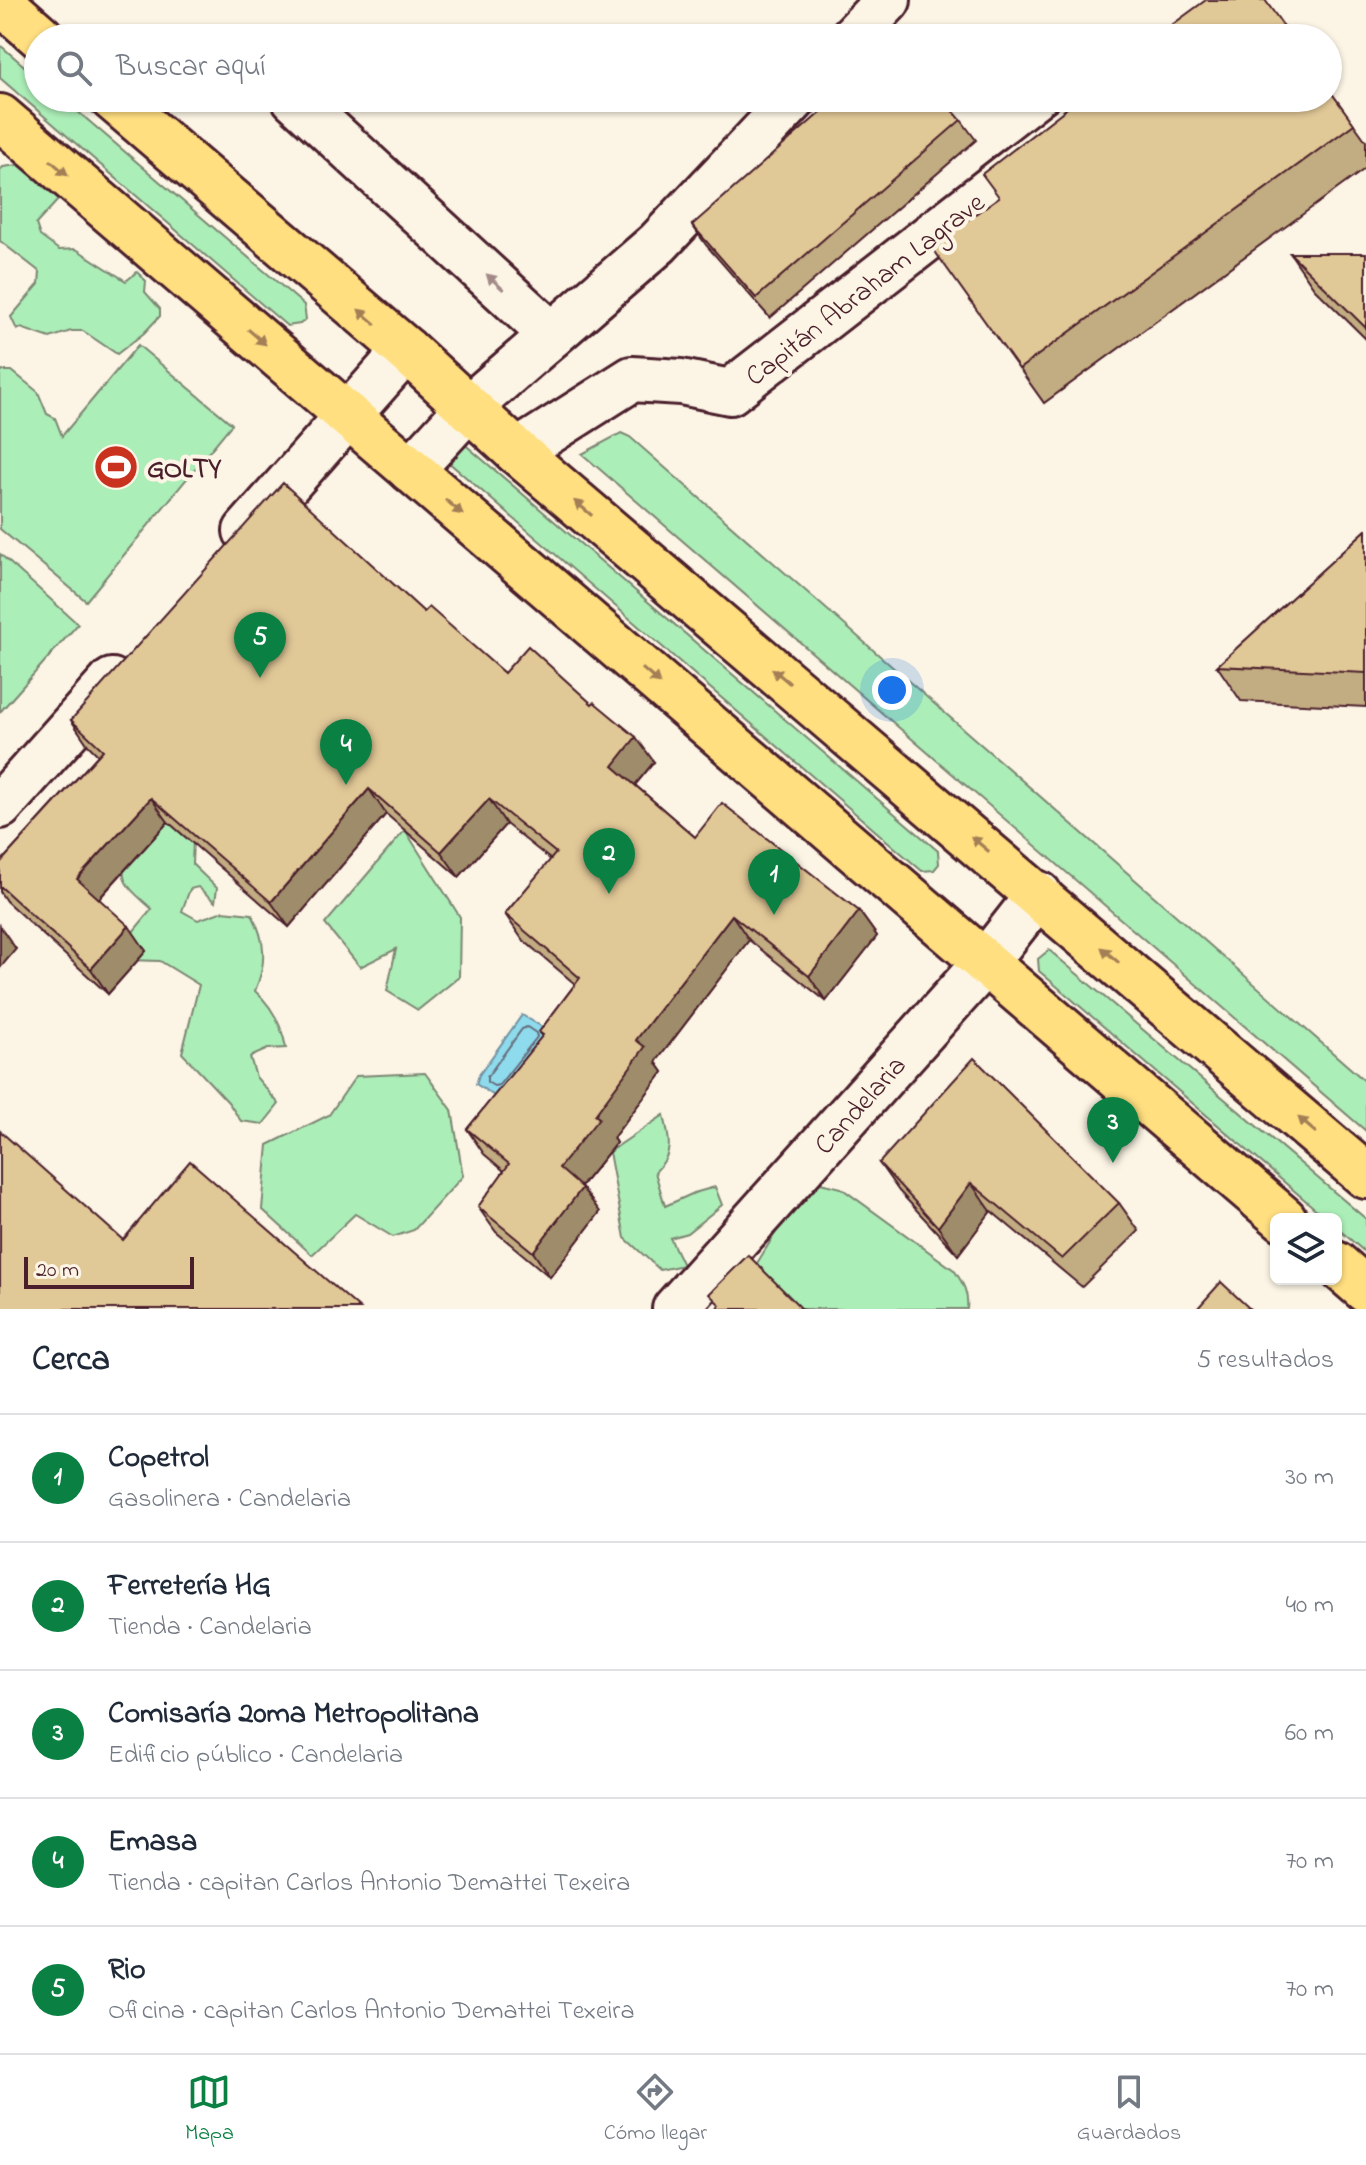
<!DOCTYPE html>
<html lang="es">
<meta charset="utf-8">
<style>
:root{--surface:#fff;--page:#f2f2f3;--text:#1f2937;--muted:#747a83;--line:#e0e1e3;--accent:#0b8043}
body{margin:0;font-family:"Indie Flower",sans-serif;background:var(--page);color:var(--text)}
.controls{position:absolute;right:24px;bottom:24px;display:grid;overflow:hidden;border-radius:12px;box-shadow:0 2px 6px #0004}
.controls button{width:72px;height:72px;display:grid;place-items:center;padding:0;border:0;border-bottom:2px solid var(--line);background:var(--surface);color:var(--text);font:40px sans-serif}
.scale{position:absolute;left:24px;bottom:20px;width:170px;box-sizing:border-box;padding-left:8px;border:4px solid #4a1f2b;border-top:0;font-size:22px;line-height:28px;white-space:nowrap;color:#4a1f2b;-webkit-text-stroke:6px #fcf5e5;paint-order:stroke}
.you{position:absolute;left:892px;top:690px;width:28px;height:28px;margin:-20px;border:6px solid #fff;border-radius:50%;background:#1a73e8;box-shadow:0 0 0 12px #1a73e833}
.badge{display:grid;place-items:center;width:52px;height:52px;border-radius:50%;background:var(--accent);color:#fff;font-size:26px;font-weight:700}
.pin{position:absolute;translate:-50% -66px;filter:drop-shadow(0 2px 4px #0008)}
.pin::after{content:'';position:absolute;top:42px;width:28px;height:24px;background:inherit;clip-path:polygon(0 0,100% 0,50% 100%)}
.list{margin:0;padding:0;list-style:none}
h2{display:flex;justify-content:space-between;align-items:center;height:104px;margin:0;padding:0 32px;font-size:34px}
h2 small{font-size:26px;font-weight:400;color:var(--muted)}
.list li{display:grid;grid-template-columns:52px 1fr auto;gap:24px;align-items:center;box-sizing:border-box;height:128px;padding:0 32px;border-top:2px solid var(--line)}
.list b{display:block;font-size:30px;white-space:nowrap}
.list p{margin:0;font-size:26px;white-space:nowrap;color:var(--muted)}
.list em{font-size:26px;font-style:normal;color:var(--muted)}
.icon{flex:none;width:44px;height:44px;fill:none;stroke:currentColor;stroke-width:2;stroke-linecap:round;stroke-linejoin:round}
.map{position:relative;flex:none;width:1366px;height:1309px;overflow:hidden}
.search{position:absolute;background:var(--surface);box-shadow:0 2px 6px #0004;left:24px;right:24px;top:24px;height:88px;display:flex;align-items:center;gap:20px;box-sizing:border-box;padding:0 28px;border-radius:44px;color:var(--muted);font-size:30px}
.sheet{height:744px;background:var(--surface)}
nav{display:flex;justify-content:space-around;align-items:center;box-sizing:border-box;height:112px;border-top:2px solid var(--line);background:var(--surface);font-size:22px;color:var(--muted)}
nav a{display:grid;justify-items:center;gap:4px}
nav .on{color:var(--accent)}
.map>svg:first-child{display:block}
.green{fill:#aceeb8;stroke:#7b8672;stroke-width:2}
.water{fill:#8edbed;stroke:#73909f;stroke-width:2}
.lines{fill:none;stroke-linecap:round;stroke-linejoin:round}
.shore{stroke:#656a79;stroke-width:2}
.minor-casing{stroke:#4a1f2b;stroke-width:50}
.highway-casing{stroke:#4a1f2b;stroke-width:50}
.minor{stroke:#fcf5e5;stroke-width:44}
.highway{stroke:#ffdf80;stroke-width:44}
.wall{fill:#c2ac82;stroke:#4a1f2b;stroke-width:2}
.shaded-wall{fill:#9e8c6a;stroke:#4a1f2b;stroke-width:2}
.building{fill:#e1c897;stroke:#4a1f2b;stroke-width:2}
.oneway{fill:#a47f56}
.oneway2{fill:#a38a88}
.labels{text-anchor:middle;stroke-width:8;stroke-linejoin:round;paint-order:stroke}
.street-label{font-size:28px;fill:#4a1f2b;stroke:#fcf5e5}
.poi-label{font-size:28px;font-weight:bold;fill:#4a1f2b;stroke:#fcf5e5;text-anchor:start}
</style>
<div class="map">
<svg width="1366" height="1309" viewBox="0 0 1366 1309">
<rect width="100%" height="100%" fill="#fcf5e5"/>
<filter id="ink" filterUnits="userSpaceOnUse"><feTurbulence type="fractalNoise" baseFrequency=".0125" numOctaves="2"/><feDisplacementMap in="SourceGraphic" scale="16" xChannelSelector="R" yChannelSelector="G"/><feConvolveMatrix kernelMatrix="1 2 1 2 8 2 1 2 1" color-interpolation-filters="sRGB"/></filter>
<g filter="url(#ink)">
<!-- green -->
<g class="green">
<path d="M0,45L38,78V98H62L304,305L306,319L300,324L287,326L0,78Z"/>
<path d="M39,162L59,188V199L36,224L40,236L59,250L76,249L126,281L137,272L146,281L145,292L160,309V316L144,333L117,354L83,331H71L50,338L21,328L17,330L11,317L39,284L40,272L0,241V170L3,167Z"/>
<path d="M138,345L232,424L86,601L0,529V371H12L38,392L47,414L55,418L62,436Z"/>
<path d="M621,433L630,437L1366,1082V1131L582,454Z"/>
<path d="M454,435L938,851L939,864L934,870L922,871L439,454Z"/>
<path d="M0,554L78,624L0,712Z"/>
<path d="M158,812L193,840L192,864L217,888L215,902L198,887L190,889L182,911L198,920L223,911L252,914C266,942 267,962 255,991C272,1006 282,1026 286,1048L268,1049L250,1057L256,1077L279,1104L263,1124L241,1121L228,1102L182,1053L199,985L160,961L128,960L117,951L152,909C144,901 129,891 125,880C117,860 147,827 158,812Z"/>
<path d="M405,830L460,917L459,977L418,1010L387,991L396,949L360,967L325,924Z"/>
<path d="M1049,950L1366,1219V1253L1336,1227V1219H1327L1039,971L1038,959Z"/>
<path d="M425,1073L452,1110L463,1176L414,1230L393,1237L355,1214L312,1255L262,1209L268,1145L329,1115L356,1076Z"/>
<path d="M664,1115C669,1139 675,1153 655,1172L665,1206L694,1193L715,1187L722,1205L687,1233L670,1238L683,1265L660,1270L625,1238L609,1152Z"/>
<path d="M808,1180L841,1188L954,1270C963,1283 969,1293 967,1309H797L754,1268Z"/>
</g>
<!-- water -->
<path class="water" d="M522,1015L551,1032L499,1099L476,1084L479,1075Z"/>
<g class="lines">
<!-- shore -->
<path class="shore" d="M527,1027L536,1033L537,1037L499,1085L494,1086L487,1082V1077L522,1029Z"/>
<!-- minor casing -->
<g class="minor-casing">
<g id="minor">
<path d="M852,38L888,0"/>
<path d="M294,98L552,335"/>
<path d="M517,452L632,379L681,382L730,392L1108,98"/>
<path d="M411,470L468,408L658,243L795,98"/>
<path d="M246,531L406,350"/>
<path d="M0,806L112,681"/>
<path d="M675,1309L985,963L1039,894"/>
</g>
</g>
<!-- highway casing -->
<g class="highway-casing">
<g id="highway">
<path d="M0,1L42,38"/>
<path d="M112,98L406,350L517,452L1366,1176"/>
<path d="M0,117L1284,1219"/>
<path d="M1336,1264L1366,1290"/>
</g>
</g>
<!-- minor -->
<use href="#minor" class="minor"/>
<!-- highway -->
<use href="#highway" class="highway"/>
</g>
<!-- wall -->
<g class="wall">
<path d="M1328,88L1366,141V168L1044,403L956,280Z"/>
<path d="M961,120L976,140L770,318L706,245L692,225Z"/>
<path d="M1290,253H1366V339L1314,288Z"/>
<path d="M1366,530V707L1241,701L1217,666Z"/>
<path d="M424,612L504,673L654,762L635,785L695,837L859,911L877,936L826,1001L749,940L656,1062L663,1072L613,1138L616,1143L581,1186L600,1212L550,1277L496,1232L478,1207L504,1171L484,1154L467,1129L542,1037L539,1032L575,984L522,939L505,914L551,860L506,824L459,877L386,814L289,927L168,822L99,899L146,951L108,994L6,901L0,892V863L98,755L88,745L71,720Z"/>
<path d="M879,1163L1119,1203L1139,1231L1082,1287L991,1211L958,1255L899,1191Z"/>
</g>
<!-- shaded-wall -->
<g class="shaded-wall">
<path d="M636,737L654,762L630,791L613,766Z"/>
<path d="M369,789L386,814L289,927L271,902Z"/>
<path d="M151,798L168,822L94,904L77,879Z"/>
<path d="M489,799L506,824L459,877L441,852Z"/>
<path d="M859,911L877,936L826,1001L809,976Z"/>
<path d="M732,915L749,940L656,1062L663,1072L613,1138L616,1143L576,1192L559,1168L595,1115L636,1040Z"/>
<path d="M0,926L16,949L0,968Z"/>
<path d="M129,926L146,951L108,994L91,969Z"/>
<path d="M971,1183L991,1211L958,1255L938,1227Z"/>
<path d="M582,1188L600,1212L550,1277L533,1252Z"/>
</g>
<!-- building -->
<g class="building">
<path d="M1206,0H1265L1292,38H1154Z"/>
<path d="M1328,88L1354,124L1019,369L931,246L999,197L982,174L1080,98H1328Z"/>
<path d="M837,98H942L961,120L756,298L692,225Z"/>
<path d="M1290,253H1366V328Z"/>
<path d="M283,483L424,612L429,607L504,673L528,646L592,704L594,702L636,737L613,766L695,837L722,803L859,911L809,976L732,915L636,1040L645,1047L595,1115L599,1118L559,1168L582,1188L533,1252L478,1207L509,1164L467,1129L543,1035L539,1032L580,978L505,914L556,853L489,799L441,852L369,789L271,902L151,798L77,879L129,926L91,969L0,886V863L103,750L71,720Z"/>
<path d="M1366,530V673L1217,666Z"/>
<path d="M974,1058L1119,1203L1062,1259L971,1183L938,1227L879,1163Z"/>
<path d="M0,1131L123,1240L190,1161L360,1309H0Z"/>
<path d="M748,1255L802,1309H716L720,1305L709,1294Z"/>
<path d="M1221,1282L1250,1309H1197Z"/>
</g>
<!-- one-way arrows -->
<defs><path id="oneway-solid" d="M-6-.8H1V-3.2L6.5 0L1 3.2V.8H-6Z" transform="scale(2)"/></defs>
<g class="oneway">
<use href="#oneway-solid" transform="translate(59 168) rotate(41)"/>
<use href="#oneway-solid" transform="translate(367 317) rotate(-139)"/>
<use href="#oneway-solid" transform="translate(257 337) rotate(41)"/>
<use href="#oneway-solid" transform="translate(454 507) rotate(41)"/>
<use href="#oneway-solid" transform="translate(583 508) rotate(-140)"/>
<use href="#oneway-solid" transform="translate(651 676) rotate(41)"/>
<use href="#oneway-solid" transform="translate(781 676) rotate(-140)"/>
<use href="#oneway-solid" transform="translate(980 844) rotate(-140)"/>
<use href="#oneway-solid" transform="translate(1110 955) rotate(-139)"/>
<use href="#oneway-solid" transform="translate(1307 1125) rotate(-139)"/>
</g>
<use class="oneway2" href="#oneway-solid" transform="translate(495 282) rotate(-137)"/>
</g>
<!-- icons -->
<defs>
<g id="stadium-disc" transform="scale(2.3)"><circle r="9.5" fill="#c8321e" stroke="#fcf5e5"/><path d="M0-5a6.5 5 0 1 0 0 10a6.5 5 0 1 0 0-10ZM-3.5-1.8h7v3.6h-7Z" fill="#fff"/></g>
</defs>
<g fill-rule="evenodd">
<use href="#stadium-disc" x="116" y="467"/>
</g>
<g class="labels">
<!-- street labels -->
<g class="street-label">
<text transform="translate(864 288) rotate(-38)" y="10">Capitán Abraham Lagrave</text>
<text transform="translate(859 1104) rotate(-48)" y="10">Candelaria</text>
</g>
<!-- poi labels -->
<g class="poi-label">
<text x="147" y="477">GOLTY</text>
</g>
</g>
</svg>
<div class="controls">
<button><svg class="icon" aria-label="layers" viewBox="0 0 24 24"><path d="M12 4l9 5-9 5-9-5zM3 14l9 5 9-5"/></svg></button>
</div>
<div class="scale">20 m</div>
<div class="you"></div>
<div class="pin badge" style="left:774px;top:915px">1</div>
<div class="pin badge" style="left:609px;top:894px">2</div>
<div class="pin badge" style="left:1113px;top:1163px">3</div>
<div class="pin badge" style="left:346px;top:785px">4</div>
<div class="pin badge" style="left:260px;top:678px">5</div>
<div class="search"><svg class="icon" aria-label="search" viewBox="0 0 24 24"><circle cx="10" cy="10" r="6"/><path d="M15 15l6 6"/></svg>Buscar aquí</div>
</div>
<section class="sheet">
<h2>Cerca<small>5 resultados</small></h2>
<ul class="list">
<li><span class="badge">1</span><div><b>Copetrol</b><p>Gasolinera · Candelaria</p></div><em>30 m</em></li>
<li><span class="badge">2</span><div><b>Ferretería HG</b><p>Tienda · Candelaria</p></div><em>40 m</em></li>
<li><span class="badge">3</span><div><b>Comisaría 20ma Metropolitana</b><p>Edificio público · Candelaria</p></div><em>60 m</em></li>
<li><span class="badge">4</span><div><b>Emasa</b><p>Tienda · capitan Carlos Antonio Demattei Texeira</p></div><em>70 m</em></li>
<li><span class="badge">5</span><div><b>Rio</b><p>Oficina · capitan Carlos Antonio Demattei Texeira</p></div><em>70 m</em></li>
</ul>
</section>
<nav>
<a class="on"><svg class="icon" aria-label="map" viewBox="0 0 24 24"><path d="M3 6l6-2 6 2 6-2v14l-6 2-6-2-6 2zM9 4v14M15 6v14"/></svg>Mapa</a>
<a><svg class="icon" aria-label="directions" viewBox="0 0 24 24"><path d="M12 3l9 9-9 9-9-9zM9 14v-3h6M13 9l2 2-2 2"/></svg>Cómo llegar</a>
<a><svg class="icon" aria-label="saved" viewBox="0 0 24 24"><path d="M7 4h10v16l-5-4-5 4z"/></svg>Guardados</a>
</nav>
